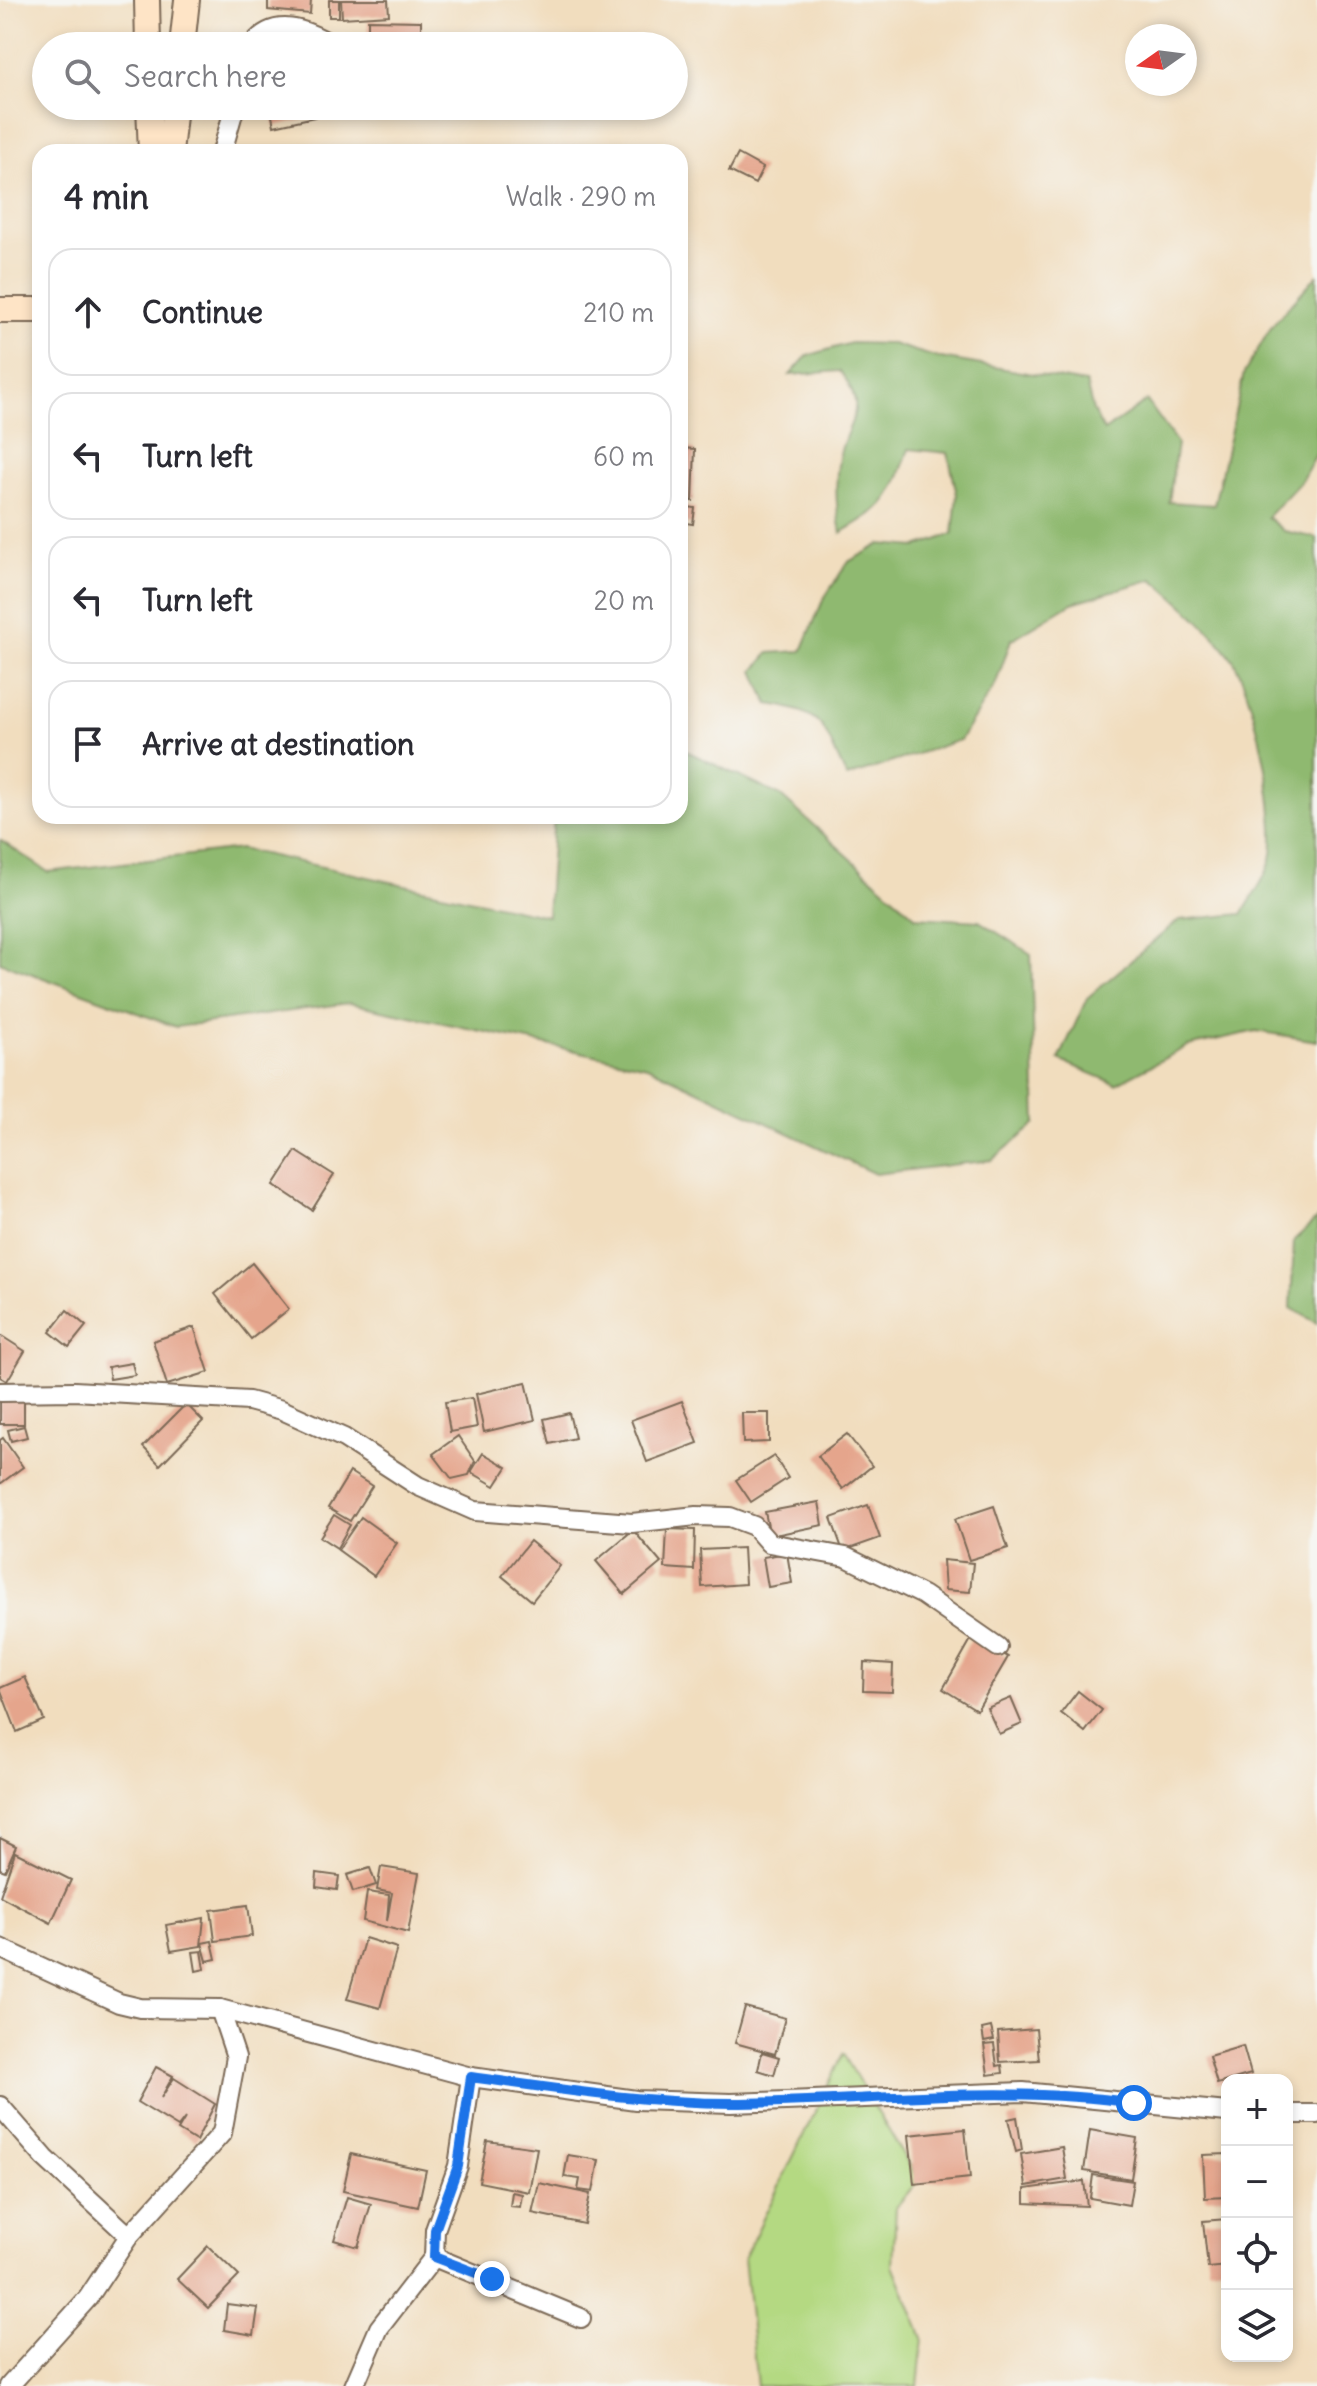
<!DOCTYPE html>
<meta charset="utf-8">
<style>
:root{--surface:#fff;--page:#f2f2f3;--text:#2b2b33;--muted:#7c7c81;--line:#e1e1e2}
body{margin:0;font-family:Delius,sans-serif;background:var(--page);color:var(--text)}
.controls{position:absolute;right:24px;bottom:24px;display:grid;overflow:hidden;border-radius:16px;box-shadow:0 4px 12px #0003}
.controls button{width:72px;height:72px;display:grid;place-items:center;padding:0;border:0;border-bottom:2px solid var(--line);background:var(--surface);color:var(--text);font:40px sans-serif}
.compass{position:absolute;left:1125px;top:24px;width:72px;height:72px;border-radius:50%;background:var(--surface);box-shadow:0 4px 12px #0003;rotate:256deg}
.stop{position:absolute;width:24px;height:24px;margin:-18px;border:6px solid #1a73e8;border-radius:50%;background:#fff}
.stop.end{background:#1a73e8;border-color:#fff;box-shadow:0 2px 8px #0008}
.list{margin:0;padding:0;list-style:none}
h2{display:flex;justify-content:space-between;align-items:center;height:104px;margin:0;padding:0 32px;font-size:34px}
h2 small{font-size:26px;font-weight:400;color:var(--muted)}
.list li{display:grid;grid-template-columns:52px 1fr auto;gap:24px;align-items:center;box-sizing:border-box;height:128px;margin:0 16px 16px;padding:0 16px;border:2px solid var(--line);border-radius:24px}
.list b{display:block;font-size:30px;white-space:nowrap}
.list em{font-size:26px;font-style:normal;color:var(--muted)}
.icon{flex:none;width:44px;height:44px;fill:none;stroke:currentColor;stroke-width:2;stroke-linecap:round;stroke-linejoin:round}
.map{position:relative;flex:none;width:1317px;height:2386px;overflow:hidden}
.search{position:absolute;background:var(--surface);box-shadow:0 4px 12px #0003;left:32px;top:32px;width:656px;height:88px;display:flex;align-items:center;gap:20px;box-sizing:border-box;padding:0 28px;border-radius:44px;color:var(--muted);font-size:30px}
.panel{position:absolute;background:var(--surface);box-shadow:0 4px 12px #0003;left:32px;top:144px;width:656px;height:680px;border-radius:24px}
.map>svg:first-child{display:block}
.green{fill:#b4d982;stroke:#788250;stroke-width:2}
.forest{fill:#8fb970;stroke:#657247;stroke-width:2}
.building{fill:#e5a58c}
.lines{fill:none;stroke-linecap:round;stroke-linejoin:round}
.street-casing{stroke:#7b6956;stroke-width:22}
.secondary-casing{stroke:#7b6956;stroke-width:28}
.street{stroke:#fff;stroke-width:18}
.secondary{stroke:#fee4c6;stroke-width:24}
.route{stroke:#1a73e8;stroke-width:10}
</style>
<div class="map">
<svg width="1317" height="2386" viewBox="0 0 1317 2386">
<rect width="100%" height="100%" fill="#f6f6f2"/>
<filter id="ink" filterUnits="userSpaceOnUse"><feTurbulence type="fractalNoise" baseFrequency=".0125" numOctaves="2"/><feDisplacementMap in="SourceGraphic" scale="16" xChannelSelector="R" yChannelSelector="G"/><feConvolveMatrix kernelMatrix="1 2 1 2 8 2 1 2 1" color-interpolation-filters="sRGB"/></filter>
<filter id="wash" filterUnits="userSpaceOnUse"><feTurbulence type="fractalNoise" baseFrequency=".006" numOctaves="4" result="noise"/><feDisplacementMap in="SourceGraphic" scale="32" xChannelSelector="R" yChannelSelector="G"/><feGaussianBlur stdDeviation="1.8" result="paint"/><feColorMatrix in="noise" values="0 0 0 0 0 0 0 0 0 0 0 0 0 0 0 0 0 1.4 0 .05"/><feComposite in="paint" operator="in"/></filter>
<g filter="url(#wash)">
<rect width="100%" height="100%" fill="#f1ddbe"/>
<!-- green -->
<path class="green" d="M843,2054L913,2171L916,2183L896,2207L893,2265L923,2338L918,2386H757L744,2258Z"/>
<!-- forest -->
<g class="forest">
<path d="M1317,275V453L1301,481L1267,517L1284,531L1317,538V1041L1256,1031L1188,1046L1116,1084L1059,1060L1087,998L1179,920L1242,914C1251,899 1263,882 1269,866C1284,829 1254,689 1231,657C1209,627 1181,603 1153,579L1072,603L1011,640L996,683L960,740L847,777C821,728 830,713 768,704L754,671L769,653L802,651L823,600L848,562L881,544L917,547L953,534L957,495L948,453L909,449C890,502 890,504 841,533C836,507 834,484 839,458C848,417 870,412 840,371L790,375L807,356L851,343L892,344L935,357L1086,383L1093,411L1104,431L1147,401L1177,443L1169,502L1214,505L1244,373L1273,324Z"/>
<path d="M680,748L781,796L916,917L979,921L1031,954L1036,1124L992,1160L875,1174L647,1066L349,1003L176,1027L0,962V840L48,872L240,849L547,916L554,816H680Z"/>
<path d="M1317,1219V1323L1291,1308L1294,1240Z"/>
</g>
<g id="blocks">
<!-- building -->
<g class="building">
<path d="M268,0H311L310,14L268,10Z"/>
<rect x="329" y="0" width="10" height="17"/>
<path d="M341,0H388L389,15L342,18Z"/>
<path d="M368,20L421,21V46H368Z"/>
<path d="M270,106H327L328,114L274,126Z"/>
<path d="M351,106H385L384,117L351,115Z"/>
<path d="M387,106H420V117L387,116Z"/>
<path d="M738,154L763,168L755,184L729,171Z"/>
<path d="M680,448L695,449L693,501H680Z"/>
<path d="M680,506L695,508L693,524L680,522Z"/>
<path d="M296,1151L334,1175L312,1210L274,1185Z"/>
<path d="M252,1263L289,1309L251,1339L215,1294Z"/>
<path d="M67,1310L86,1326L69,1347L50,1332Z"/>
<path d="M194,1327L209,1372L167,1385L153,1341Z"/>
<path d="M0,1335L25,1351L7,1381L0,1377Z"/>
<path d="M132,1363L135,1375L110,1379L108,1367Z"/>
<path d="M526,1382L535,1420L484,1432L476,1394Z"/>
<path d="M472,1398L477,1427L450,1432L445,1402Z"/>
<rect x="0" y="1400" width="24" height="24"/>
<path d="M682,1401L698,1443L647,1462L631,1420Z"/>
<path d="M186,1404L203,1421L160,1465L143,1447Z"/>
<path d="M569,1413L575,1438L550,1444L544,1419Z"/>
<path d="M742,1413H769V1442L743,1443Z"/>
<path d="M24,1426L27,1437L11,1441L8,1430Z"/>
<path d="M847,1434L872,1466L843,1489L818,1456Z"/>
<path d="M458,1436L475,1461L469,1475L452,1479L433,1454Z"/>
<path d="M3,1438L23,1467L0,1484V1440Z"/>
<path d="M483,1453L507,1467L495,1486L471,1472Z"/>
<path d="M774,1456L788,1478L751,1502L736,1480Z"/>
<path d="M350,1472L372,1486L350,1521L328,1508Z"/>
<path d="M819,1502L823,1525L770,1536L765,1512Z"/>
<path d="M868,1505L880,1538L843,1551L831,1518Z"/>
<path d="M994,1506L1008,1548L969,1560L955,1519Z"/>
<path d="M334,1515L350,1525L337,1548L320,1537Z"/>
<path d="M361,1517L397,1543L374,1576L338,1550Z"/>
<path d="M667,1529L695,1530L694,1570L665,1568Z"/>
<path d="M633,1530L661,1563L624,1594L596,1561Z"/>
<path d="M530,1541L560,1566L532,1601L502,1576Z"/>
<path d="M743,1548L745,1584L702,1587L700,1550Z"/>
<path d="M787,1553L792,1583L768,1587L763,1557Z"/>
<path d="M943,1560L973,1563L970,1592L945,1590Z"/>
<path d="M973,1636L1008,1657L977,1710L943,1689Z"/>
<path d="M864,1662L893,1664L892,1692L863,1691Z"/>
<path d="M25,1677L44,1720L17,1732L0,1688Z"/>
<path d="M1078,1691L1102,1710L1085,1732L1061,1713Z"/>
<path d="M1011,1698L1022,1724L999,1734L987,1708Z"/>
<path d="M0,1838L16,1846L5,1871L0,1869Z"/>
<path d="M15,1852L71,1880L51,1923L0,1896Z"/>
<path d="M381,1867L419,1873L408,1933L363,1921L367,1892L389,1895L387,1921L392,1893L377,1890Z"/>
<path d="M370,1868L376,1885L353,1892L347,1875Z"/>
<path d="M317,1873L339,1876L337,1890L316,1887Z"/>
<path d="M248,1905L252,1936L215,1941L211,1910Z"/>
<path d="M204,1918L201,1946L171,1951L166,1925Z"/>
<path d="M365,1938L397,1948L380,2008L347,1999Z"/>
<path d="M212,1941L216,1959L207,1961L202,1943Z"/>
<path d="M202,1951L205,1969L196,1971L193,1952Z"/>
<path d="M745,2007L785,2018L775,2054L735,2043Z"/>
<path d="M991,2027L994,2040L984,2042L982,2029Z"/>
<path d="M1036,2029L1039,2060L1000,2062L998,2032Z"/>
<path d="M994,2044L997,2066L1002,2065L1003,2073L988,2075L984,2045Z"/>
<path d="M1243,2046L1251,2074L1217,2084L1209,2056Z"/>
<path d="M762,2052L779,2057L774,2075L758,2070Z"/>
<path d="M156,2067L173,2076L161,2098L174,2078L215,2104L196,2141L178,2130L185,2118L178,2127L137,2102Z"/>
<path d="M1017,2117L1022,2150L1016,2152L1008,2119Z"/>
<path d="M965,2129L970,2178L914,2184L909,2135Z"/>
<path d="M1090,2130L1137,2138L1131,2179L1084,2171Z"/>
<path d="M487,2141L537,2148L529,2192L479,2182Z"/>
<path d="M1062,2147L1067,2179L1026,2186L1021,2154Z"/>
<path d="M351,2154L426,2170L418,2207L343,2191Z"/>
<path d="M1227,2154V2197L1205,2198L1203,2155Z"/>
<path d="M568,2155L599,2160L593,2192L578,2190L580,2179L564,2177Z"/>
<path d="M1093,2175L1133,2181L1129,2205L1090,2198Z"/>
<path d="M1084,2181L1087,2206L1025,2203V2189Z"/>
<path d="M539,2183L590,2194L584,2224L532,2213Z"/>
<path d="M512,2192L522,2194L520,2207L510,2206Z"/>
<path d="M347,2197L371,2204L358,2247L334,2240Z"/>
<path d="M1227,2219V2266L1208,2268L1203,2221Z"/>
<path d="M208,2246L239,2276L208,2308L177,2279Z"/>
<path d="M227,2304L258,2308L254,2335L224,2330Z"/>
</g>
</g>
</g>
<g filter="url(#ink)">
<use href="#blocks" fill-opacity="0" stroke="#7b6956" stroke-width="2"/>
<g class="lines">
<!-- street casing -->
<g class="street-casing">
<g id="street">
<path d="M252,46C274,16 306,29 334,46"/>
<path d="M222,152L235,106"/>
<path d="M0,1392L74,1391L249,1401L282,1410L344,1438L418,1486L475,1511L632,1523L696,1516L730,1517L754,1526L769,1543L846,1557L923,1595L998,1647"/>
<path d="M0,1948L119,2003L140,2008L220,2009L471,2077L636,2100L731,2103L1023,2092L1227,2112"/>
<path d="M471,2077L458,2166L435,2230L434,2257L581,2318"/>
<path d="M0,2106L45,2158L129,2236"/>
<path d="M1287,2114H1317"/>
<path d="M9,2386L88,2298L129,2236L222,2133L236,2057L220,2009"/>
<path d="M354,2386L379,2328L434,2257"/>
</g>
</g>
<!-- secondary casing -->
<g class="secondary-casing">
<g id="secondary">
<path d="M147,0L148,46"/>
<path d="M182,46L187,0"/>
<path d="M149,106L151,152"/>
<path d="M170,152L175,106"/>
<path d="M0,310H40"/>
</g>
</g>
<!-- street -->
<use href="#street" class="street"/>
<!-- secondary -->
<use href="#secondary" class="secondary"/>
</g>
</g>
<g class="lines" filter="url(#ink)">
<!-- route -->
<path class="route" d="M492,2279L434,2257L435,2230L458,2166L471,2077C558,2089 644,2103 732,2103C867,2102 1001,2084 1134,2103"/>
</g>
</svg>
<div class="controls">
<button>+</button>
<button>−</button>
<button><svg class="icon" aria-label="locate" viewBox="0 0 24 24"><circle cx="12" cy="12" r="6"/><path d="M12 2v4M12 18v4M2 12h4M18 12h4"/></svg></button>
<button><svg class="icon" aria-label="layers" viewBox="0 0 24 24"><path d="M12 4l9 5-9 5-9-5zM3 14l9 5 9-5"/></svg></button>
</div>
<svg class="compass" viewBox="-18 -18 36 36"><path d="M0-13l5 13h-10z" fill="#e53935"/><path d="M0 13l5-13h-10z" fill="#7c7c81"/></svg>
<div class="stop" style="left:1134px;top:2103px"></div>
<div class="stop end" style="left:492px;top:2279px"></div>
<div class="search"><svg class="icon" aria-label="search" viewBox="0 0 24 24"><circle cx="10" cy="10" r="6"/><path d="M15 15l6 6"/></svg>Search here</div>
<section class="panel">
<h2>4 min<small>Walk · 290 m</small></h2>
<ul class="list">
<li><svg class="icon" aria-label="ahead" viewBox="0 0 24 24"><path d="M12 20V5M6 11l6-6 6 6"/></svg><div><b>Continue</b></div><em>210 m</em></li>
<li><svg class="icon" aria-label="left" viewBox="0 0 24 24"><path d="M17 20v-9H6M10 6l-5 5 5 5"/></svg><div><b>Turn left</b></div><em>60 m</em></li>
<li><svg class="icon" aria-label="left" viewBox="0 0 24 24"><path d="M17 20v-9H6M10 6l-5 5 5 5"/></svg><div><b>Turn left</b></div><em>20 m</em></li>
<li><svg class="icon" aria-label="arrive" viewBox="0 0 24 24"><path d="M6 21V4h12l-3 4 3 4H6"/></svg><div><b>Arrive at destination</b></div></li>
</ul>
</section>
</div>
